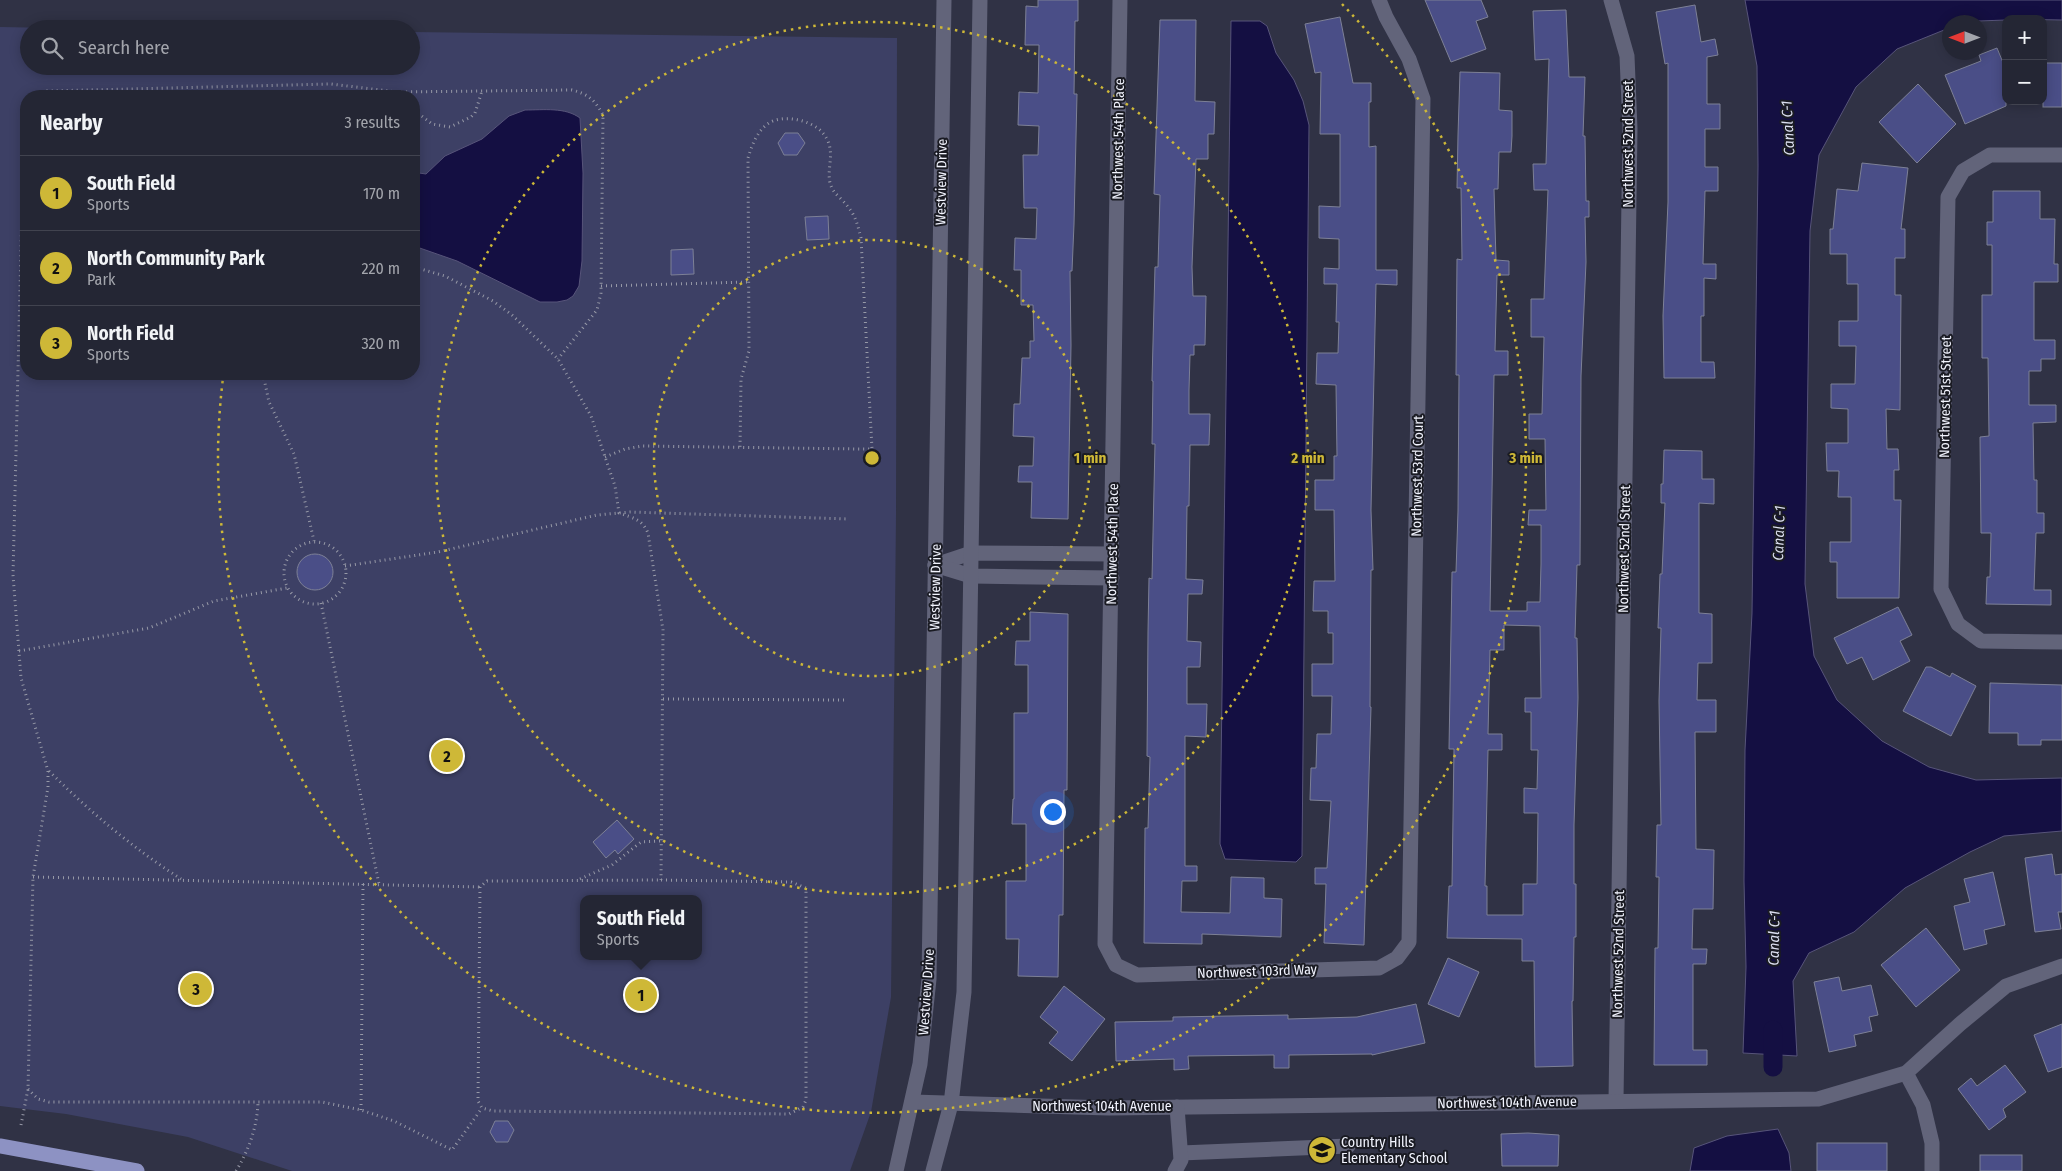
<!DOCTYPE html>
<meta charset="utf-8">
<style>
:root{--surface:#242634;--page:#2c2e3c;--text:#f1f3f6;--muted:#a3a5ac;--line:#41434f;--accent:#ceb837}
body{margin:0;font-family:"Fira Sans Condensed",sans-serif;background:var(--page);color:var(--text)}
.controls{position:absolute;right:15px;top:15px;display:grid;overflow:hidden;border-radius:10px;box-shadow:0 2px 12px #0003}
.controls button{width:45px;height:45px;display:grid;place-items:center;padding:0;border:0;border-bottom:1px solid var(--line);background:var(--surface);color:var(--text);font:25px sans-serif}
.compass{position:absolute;left:1942px;top:15px;width:45px;height:45px;border-radius:50%;background:var(--surface);box-shadow:0 2px 12px #0003;rotate:270deg}
.you{position:absolute;left:1052px;top:811px;width:18px;height:18px;margin:-12px;border:4px solid #fff;border-radius:50%;background:#1a73e8;box-shadow:0 0 0 8px #1a73e833}
.badge{display:grid;place-items:center;width:32px;height:32px;border-radius:50%;background:var(--accent);color:#111;font-size:16px;font-weight:700}
.pin{position:absolute;translate:-50% -50%;border:2px solid #fff;box-shadow:0 1px 5px #0006}
.popup{position:absolute;left:580px;top:895px;width:122px;height:65px;box-sizing:border-box;display:grid;place-content:center;border-radius:10px;background:var(--surface);filter:drop-shadow(0 1px 4px #0005);font-size:16px;white-space:nowrap;color:var(--muted)}
.popup b{font-size:19px;color:var(--text)}
.popup::after{content:'';position:absolute;left:50%;top:100%;margin-left:-10px;border:10px solid transparent;border-top-color:var(--surface)}
.list{margin:0;padding:0;list-style:none}
h2{display:flex;justify-content:space-between;align-items:center;height:65px;margin:0;padding:0 20px;font-size:21px}
h2 small{font-size:16px;font-weight:400;color:var(--muted)}
.list li{display:grid;grid-template-columns:32px 1fr auto;gap:15px;align-items:center;box-sizing:border-box;height:75px;padding:0 20px;border-top:1px solid var(--line)}
.list b{display:block;font-size:19px;white-space:nowrap}
.list p{margin:0;font-size:16px;white-space:nowrap;color:var(--muted)}
.list em{font-size:16px;font-style:normal;color:var(--muted)}
.icon{flex:none;width:28px;height:28px;fill:none;stroke:currentColor;stroke-width:2;stroke-linecap:round;stroke-linejoin:round}
.map{position:relative;flex:none;width:2062px;height:1171px;overflow:hidden}
.search{position:absolute;background:var(--surface);box-shadow:0 2px 12px #0003;left:20px;top:20px;width:400px;height:55px;display:flex;align-items:center;gap:12px;box-sizing:border-box;padding:0 18px;border-radius:28px;color:var(--muted);font-size:19px}
.panel{position:absolute;background:var(--surface);box-shadow:0 2px 12px #0003;left:20px;top:90px;width:400px;height:290px;border-radius:20px}
.map>svg:first-child{display:block}
.green{fill:#3d4065;fill-rule:evenodd}
.water{fill:#140f42;stroke:#57547a}
.lines{fill:none;stroke-linecap:round;stroke-linejoin:round}
.canal{stroke:#140f42;stroke-width:19}
.building{fill:#4a4e87;stroke:#7d8096;fill-rule:evenodd}
.path{stroke:#9799a7;stroke-width:3;stroke-dasharray:1 4;stroke-linecap:butt}
.minor{stroke:#62647a;stroke-width:15}
.major{stroke:#8d92c3;stroke-width:15}
.ring{fill:none;stroke:#ceb837;stroke-width:2.5;stroke-dasharray:2.5 5}
.labels{text-anchor:middle;stroke-width:4;stroke-linejoin:round;paint-order:stroke}
.street-label{font-size:14px;fill:#f2f4fe;stroke:#1a1b23}
.poi-label{font-size:14px;fill:#f2f4fe;stroke:#1a1b23;text-anchor:start}
.water-label{font-size:15px;font-style:italic;fill:#dbdeef;stroke:#1a1b23}
.centre{fill:#ceb837;stroke:#1a1b23;stroke-width:2.5}
.ring-label{font-size:15px;text-anchor:middle;font-weight:bold;fill:#ceb837;stroke:#1a1b23;stroke-width:4;stroke-linejoin:round;paint-order:stroke}
</style>
<div class="map">
<svg width="2062" height="1171" viewBox="0 0 2062 1171">
<rect width="100%" height="100%" fill="#303245"/>
<!-- green -->
<path class="green" d="M0,27L112,29H29V66H411V32L897,38L896,515L891,997L871,1112L850,1171H292L188,1137L66,1114L0,1106ZM26,96H414V374H26ZM584,899H698V956H584Z"/>
<!-- water -->
<g class="water">
<path d="M1745,0H2062V20L2006,19V20L1950,22L1949,28L1897,49L1856,87L1819,155L1810,231L1805,584L1814,656L1837,700L1882,741L1929,767L1976,780L2062,778V831L2004,836L1970,852L1905,888L1854,932L1809,953L1793,981L1797,1056L1743,1053L1746,967L1744,881L1745,750L1752,613L1758,166L1757,66Z"/>
<path d="M1231,21H1260L1267,26L1276,53L1294,80L1303,101L1309,125L1302,856L1296,862L1225,859L1220,844Z"/>
<path d="M525,110C544,110 565,107 580,118L583,173L582,261L579,286L573,296L567,300L557,302H540L457,261L414,246V170L419,173L426,174L445,156L482,139L509,116Z"/>
<path d="M1778,1129L1789,1153L1791,1171H1690L1694,1148L1727,1136Z"/>
</g>
<g class="lines">
<!-- canal -->
<path class="canal" d="M1773,1067V1030"/>
</g>
<!-- building -->
<g class="building">
<path d="M1038,0H1078V21H1075L1074,94H1077L1074,224L1072,271H1070L1071,345L1068,519L1031,518L1032,482H1018L1019,466H1033L1034,437L1013,436L1014,404H1020L1022,358H1030V341H1034L1033,305H1021V270H1014L1015,238L1036,239L1037,208H1024L1023,155H1038L1039,126L1018,125L1019,92L1038,93L1039,45H1025L1026,6L1038,7Z"/>
<path d="M1425,0H1481L1488,17L1476,21L1486,49L1451,62Z"/>
<path d="M1695,5L1701,42L1715,39L1718,55L1707,57V104H1720V129H1705V167H1718V191H1705L1703,264H1716V279L1704,278V316H1701V362H1714L1715,378H1664L1663,316L1668,202V63L1665,64L1656,12Z"/>
<path d="M1566,10L1569,77H1585L1583,136H1585L1586,201H1589V217H1585L1586,262L1581,376L1580,565H1577L1575,638H1577L1578,698L1574,825V884H1576V937H1574L1573,1001H1572L1573,1066L1535,1067L1534,961H1522V939L1447,938L1449,886H1452L1454,749H1449L1452,572H1456L1458,511L1459,375H1456L1457,259L1462,260L1461,188H1457L1458,135L1460,72L1500,73L1499,110L1512,111V136L1511,152H1499L1498,189H1494L1496,260L1509,261V275H1497L1495,351H1508V375H1494L1490,611H1527V602H1540L1541,564V525H1528L1529,510H1546L1545,439H1529V414H1542L1544,337H1531V299H1544L1548,190H1534L1533,164H1546L1549,59L1535,60L1533,11ZM1504,625L1540,626L1541,698H1525V712H1531V750H1538L1537,789L1524,788V813H1538L1537,884H1523V915H1487V886H1485L1488,750H1502V734H1488L1490,650H1504Z"/>
<path d="M1340,17L1353,83H1371V102H1369V147L1376,146V270H1397V285L1376,284L1371,510L1373,570H1371L1370,707H1371L1364,945L1324,943L1326,884H1315V868H1327L1331,801L1310,800L1311,768H1316L1317,734H1331L1332,696H1312V664H1333V633H1328V611H1313L1314,581H1335L1334,510H1315V480H1334V456H1337L1336,385L1316,384L1317,353H1338L1339,322H1336L1337,284H1324V268L1339,269V239L1319,238V206L1340,207V134H1320L1321,72L1315,73L1305,24Z"/>
<path d="M1160,20H1196L1195,101L1215,102L1214,134H1208V159H1196L1192,267L1193,296H1206L1205,345H1194V355H1190L1189,390V414H1210L1209,445H1190L1189,506H1187L1186,579L1203,580L1202,594H1188L1187,641L1201,642L1200,667H1187V704H1207L1206,737L1185,736V866H1197V881H1182L1181,912L1230,913L1231,877L1264,878V898L1282,899L1281,937L1202,934V944L1144,943L1145,828H1148L1150,757L1147,756L1148,632L1149,578L1152,579L1155,444H1152L1153,381H1152L1155,267H1158L1160,195L1154,194Z"/>
<path d="M1997,48L2006,70V106L1965,124L1945,75L1981,61L1979,55Z"/>
<rect x="2043" y="63" width="19" height="44"/>
<path d="M1918,84L1956,124L1917,163L1879,122Z"/>
<path d="M785,133H798L805,143L797,155H784L778,143Z"/>
<path d="M1862,163L1908,168L1901,229H1905V258H1895V295H1901L1900,410L1886,409L1887,449H1898L1899,470H1894V500H1901L1899,598H1837V562H1830V542H1851V497H1838L1839,471H1827L1826,443H1848V409L1831,408V384H1855L1856,346H1839V321H1858V284H1847V254H1830V229H1833L1837,189L1858,191Z"/>
<path d="M1993,191H2040V219H2055L2054,264H2058V282H2034V340H2055V359H2041V371H2029V405H2056V422L2033,423L2034,480H2037V513H2044V533H2036L2034,590H2051V605L1986,604L1987,577H1990L1991,533H1981L1980,437L1989,436L1988,358H1982V295H1992V245H1987V222H1993Z"/>
<path d="M828,216L829,239L807,240L805,217Z"/>
<path d="M693,249L694,274L671,275V250Z"/>
<path d="M1664,450L1702,451V479H1714V504L1699,503V613L1712,614V663H1698L1697,700H1716V732H1695L1696,849L1714,850L1713,909H1693L1692,949H1707L1706,964H1693V1050H1707V1065H1654L1655,948H1658L1659,877H1656L1657,825H1661L1659,701L1661,628H1658L1660,574H1662L1665,503H1661V484H1663Z"/>
<circle cx="315" cy="572" r="18"/>
<path d="M1898,607L1912,635L1900,641L1910,661L1873,680L1862,657L1847,664L1834,638Z"/>
<path d="M1030,612L1068,614L1067,790H1064L1063,915H1059L1058,977L1018,976L1019,939H1006V881H1026V824H1012L1013,799H1014V713H1028V665H1015L1016,641H1030Z"/>
<path d="M1926,667H1931L1950,677L1952,673L1976,686L1951,736L1903,711Z"/>
<path d="M1990,683L2062,685V740H2041V745H2018V733H1989Z"/>
<path d="M617,820L634,839L618,854L615,850L606,858L593,842Z"/>
<path d="M2052,854L2055,875L2062,874V912H2058L2061,929L2035,932L2025,858Z"/>
<path d="M1993,872L2005,925L1984,930L1987,944L1964,950L1954,906L1970,902L1964,879Z"/>
<path d="M1926,928L1960,970L1916,1007L1881,965Z"/>
<path d="M1448,958L1479,972L1459,1017L1428,1004Z"/>
<path d="M1839,977L1842,991L1871,985L1878,1015L1869,1017L1872,1031L1854,1035L1856,1046L1829,1052L1814,982Z"/>
<path d="M1064,986L1105,1019L1072,1061L1049,1043L1058,1032L1040,1017Z"/>
<path d="M1416,1004L1425,1043L1372,1055V1054L1289,1055V1068H1274V1055L1188,1056L1189,1069L1174,1070V1059L1116,1061L1115,1022L1173,1021V1017L1288,1015V1019L1357,1017Z"/>
<path d="M2062,1024V1067L2048,1072L2034,1035Z"/>
<path d="M2005,1065L2026,1092L2003,1109L2006,1117L1989,1130L1958,1089L1971,1078L1977,1086Z"/>
<path d="M495,1121H508L514,1130L508,1142H496L490,1132Z"/>
<path d="M1528,1133L1559,1135L1558,1166H1502L1501,1134Z"/>
<rect x="1817" y="1143" width="70" height="28"/>
<rect x="1980" y="1155" width="42" height="16"/>
</g>
<g class="lines">
<!-- path -->
<g class="path">
<path d="M38,96L47,91L331,84L397,92L572,90C588,94 595,100 603,115L601,293L597,310L558,359"/>
<path d="M414,110L432,124L450,127L471,117L475,113L482,91"/>
<path d="M414,267L445,276L493,301L512,315L558,359L591,416L615,486L619,513C633,518 642,519 648,533L663,630L661,880"/>
<path d="M601,286L749,282"/>
<path d="M263,374L269,402L294,454L314,541"/>
<path d="M605,457L625,449L642,446L859,449H872L861,238C858,227 856,216 848,207C844,201 837,196 833,190C822,172 840,152 822,132C811,120 783,114 769,123C757,131 752,145 748,158L749,351L741,379L740,448"/>
<circle cx="315" cy="573" r="31"/>
<path d="M345,566L438,552L597,515L630,512L849,519"/>
<path d="M321,603L379,884"/>
<path d="M19,651L149,628L214,601L287,588"/>
<path d="M663,699L844,700"/>
<path d="M49,771C90,812 133,848 181,879"/>
<path d="M33,877L480,887"/>
<path d="M580,879L612,865L641,842L661,841"/>
<path d="M661,880L791,882L806,888V1100L803,1107L789,1114L493,1111L482,1108L478,1101L480,887L487,881Z"/>
<path d="M28,1089L38,1099L49,1102H322L361,1110L394,1121L452,1150L482,1108"/>
<path d="M361,1110L363,884"/>
<path d="M21,1125L28,1089L33,877L48,787V771L21,678L13,575L24,124L26,113"/>
<path d="M236,1171C249,1150 257,1127 258,1103"/>
</g>
<!-- minor -->
<g class="minor">
<path d="M1120,0L1105,944L1116,965L1137,975L1379,968L1397,958L1409,942L1423,99L1409,59L1386,17L1379,0"/>
<path d="M1611,0L1627,56L1630,129L1616,1101"/>
<path d="M2062,155H1990L1963,171L1948,197L1941,589L1958,624L1981,641L2062,642"/>
<path d="M935,565L971,553L1112,554"/>
<path d="M935,565L971,576L1112,578"/>
<path d="M1906,1073L1923,1105L1932,1143V1171"/>
<path d="M913,1102L1109,1108L1818,1099L1906,1073L1960,1024L2006,986L2062,966"/>
<path d="M1181,1153L1348,1146"/>
<path d="M896,1171L920,1064L929,979L944,0"/>
<path d="M933,1171L951,1104L964,992L980,0"/>
<path d="M1175,1171L1181,1160L1177,1107"/>
</g>
<!-- major -->
<path class="major" d="M0,1146L137,1171"/>
</g>
<!-- distance rings -->
<g class="ring">
<circle cx="872" cy="458" r="218"/>
<circle cx="872" cy="458" r="436"/>
<path d="M1342 4A654 654 0 1 1 223 378"/>
</g>
<!-- icons -->
<defs>
<g id="school-disc" transform="scale(1.4375)"><circle r="9.5" fill="#ceb837" stroke="#1a1b23"/><path d="M0-5L7-2L0 1L-7-2ZM-4 1L0 2.5L4 1V4Q0 6-4 4Z" fill="#111"/></g>
</defs>
<g fill-rule="evenodd">
<use href="#school-disc" x="1322" y="1150"/>
</g>
<g class="labels">
<!-- street labels -->
<g class="street-label">
<text transform="translate(1118 139) rotate(-89)" y="5">Northwest 54th Place</text>
<text transform="translate(1628 144) rotate(-90)" y="5">Northwest 52nd Street</text>
<text transform="translate(941 182) rotate(-89)" y="5">Westview Drive</text>
<text transform="translate(1945 397) rotate(-89)" y="5">Northwest 51st Street</text>
<text transform="translate(1417 476) rotate(-89)" y="5">Northwest 53rd Court</text>
<text transform="translate(1112 544) rotate(-89)" y="5">Northwest 54th Place</text>
<text transform="translate(1624 549) rotate(-89)" y="5">Northwest 52nd Street</text>
<text transform="translate(935 587) rotate(-89)" y="5">Westview Drive</text>
<text transform="translate(1618 954) rotate(-89)" y="5">Northwest 52nd Street</text>
<text transform="translate(1257 971) rotate(-2)" y="5">Northwest 103rd Way</text>
<text transform="translate(926 992) rotate(-86)" y="5">Westview Drive</text>
<text transform="translate(1507 1102) rotate(-1)" y="5">Northwest 104th Avenue</text>
<text x="1102" y="1111">Northwest 104th Avenue</text>
</g>
<!-- poi labels -->
<g class="poi-label">
<text x="1341" y="1147">Country Hills<tspan x="1341" dy="16">Elementary School</tspan></text>
</g>
<!-- water labels -->
<g class="water-label">
<text transform="translate(1788 128) rotate(-93)" y="5">Canal C-1</text>
<text transform="translate(1779 533) rotate(-88)" y="5">Canal C-1</text>
<text transform="translate(1774 938) rotate(-89)" y="5">Canal C-1</text>
</g>
</g>
<circle cx="872" cy="458" r="8" class="centre"/>
<g class="ring-label">
<text x="1090" y="463">1 min</text>
<text x="1308" y="463">2 min</text>
<text x="1526" y="463">3 min</text>
</g>
</svg>
<div class="controls">
<button>+</button>
<button>−</button>
</div>
<svg class="compass" viewBox="-18 -18 36 36"><path d="M0-13l5 13h-10z" fill="#e53935"/><path d="M0 13l5-13h-10z" fill="#a3a5ac"/></svg>
<div class="you"></div>
<div class="pin badge" style="left:641px;top:995px">1</div>
<div class="popup"><b>South Field</b>Sports</div>
<div class="pin badge" style="left:447px;top:756px">2</div>
<div class="pin badge" style="left:196px;top:989px">3</div>
<div class="search"><svg class="icon" aria-label="search" viewBox="0 0 24 24"><circle cx="10" cy="10" r="6"/><path d="M15 15l6 6"/></svg>Search here</div>
<section class="panel">
<h2>Nearby<small>3 results</small></h2>
<ul class="list">
<li><span class="badge">1</span><div><b>South Field</b><p>Sports</p></div><em>170 m</em></li>
<li><span class="badge">2</span><div><b>North Community Park</b><p>Park</p></div><em>220 m</em></li>
<li><span class="badge">3</span><div><b>North Field</b><p>Sports</p></div><em>320 m</em></li>
</ul>
</section>
</div>
